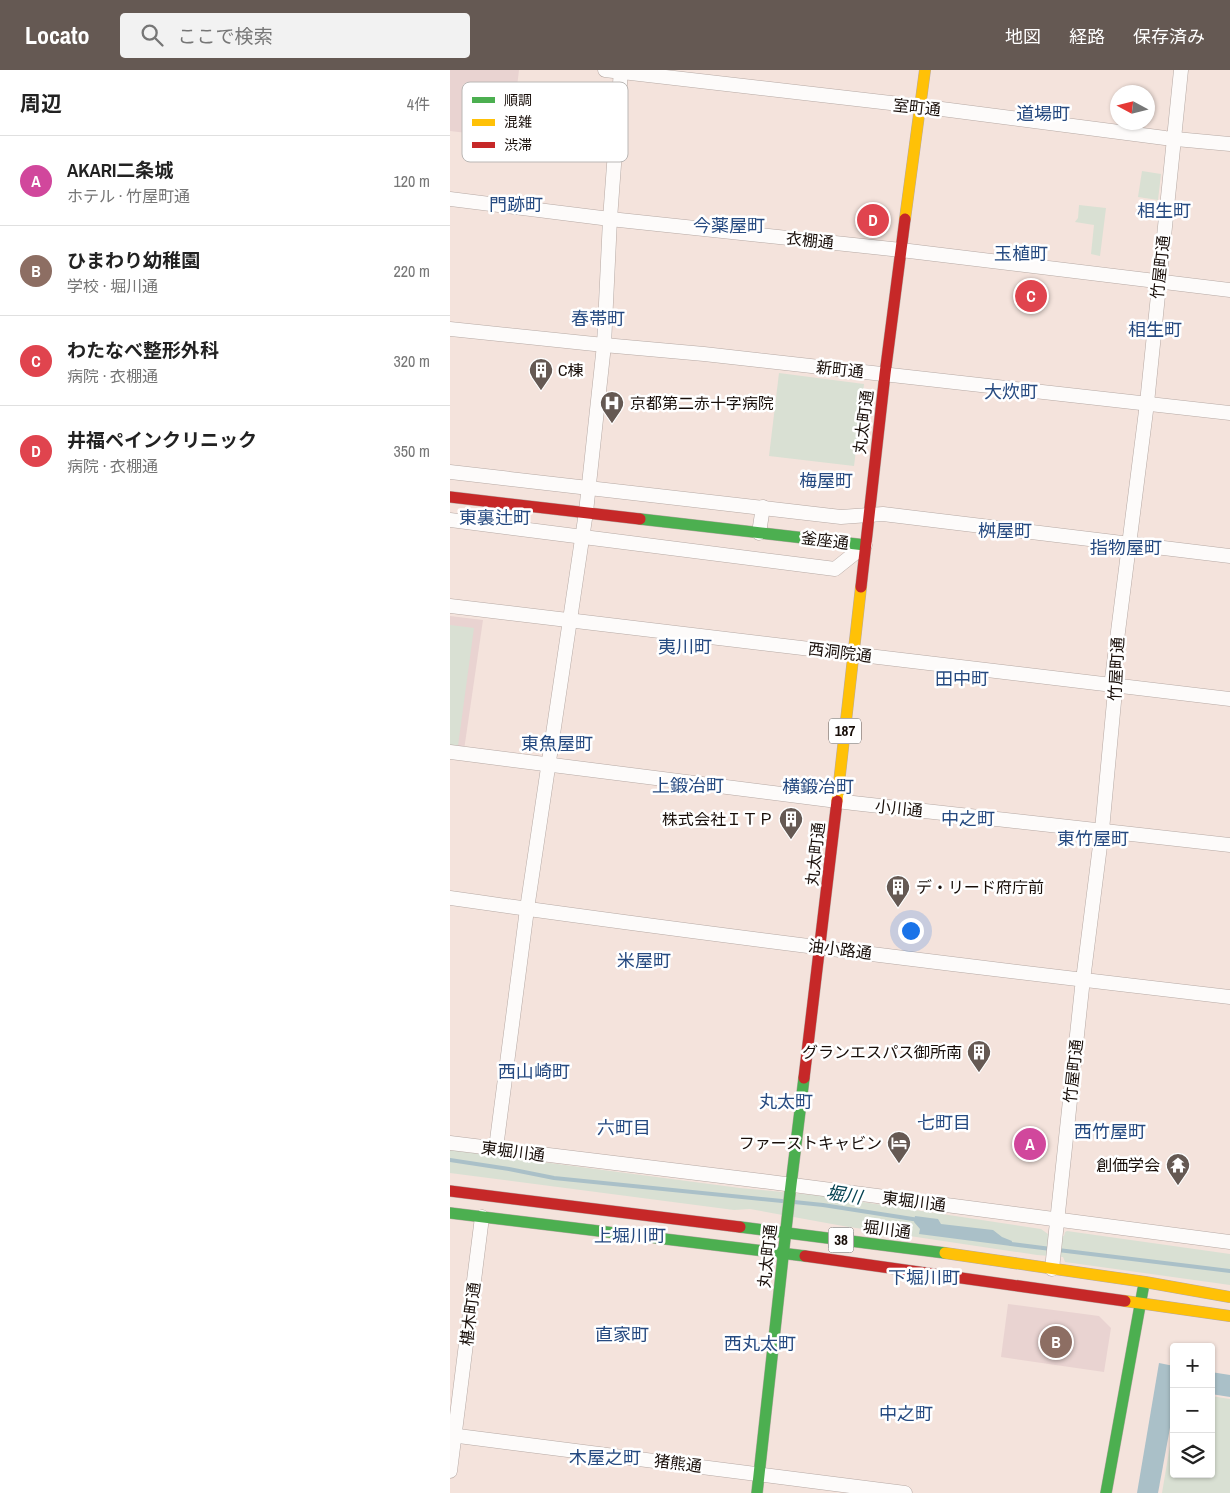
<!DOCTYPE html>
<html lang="ja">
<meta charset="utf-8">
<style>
:root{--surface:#fff;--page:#f2f2f2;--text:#222;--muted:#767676;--line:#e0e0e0;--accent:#655953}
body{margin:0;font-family:"Archivo Narrow","Noto Sans JP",sans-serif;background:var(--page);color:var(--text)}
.controls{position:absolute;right:15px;bottom:15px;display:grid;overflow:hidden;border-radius:5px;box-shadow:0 1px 4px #0004}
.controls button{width:45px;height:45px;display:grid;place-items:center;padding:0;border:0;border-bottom:1px solid var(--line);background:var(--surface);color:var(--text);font:25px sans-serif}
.compass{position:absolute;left:660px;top:15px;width:45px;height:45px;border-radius:50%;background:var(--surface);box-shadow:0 1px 4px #0004;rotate:277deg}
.you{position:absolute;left:460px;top:860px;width:18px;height:18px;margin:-12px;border:4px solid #fff;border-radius:50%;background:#1a73e8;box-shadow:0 0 0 8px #1a73e833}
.badge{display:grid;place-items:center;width:32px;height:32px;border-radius:50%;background:var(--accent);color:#fff;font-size:16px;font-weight:700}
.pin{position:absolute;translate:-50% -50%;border:2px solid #fff;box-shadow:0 1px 5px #0006}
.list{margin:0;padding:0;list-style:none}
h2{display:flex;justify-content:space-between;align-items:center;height:65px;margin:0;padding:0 20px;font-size:21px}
h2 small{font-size:16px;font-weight:400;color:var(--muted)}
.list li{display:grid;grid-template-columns:32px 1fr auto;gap:15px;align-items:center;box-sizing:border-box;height:90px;padding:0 20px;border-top:1px solid var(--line)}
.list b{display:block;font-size:19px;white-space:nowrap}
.list p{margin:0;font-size:16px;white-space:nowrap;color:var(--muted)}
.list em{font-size:16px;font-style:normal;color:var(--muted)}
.icon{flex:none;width:28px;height:28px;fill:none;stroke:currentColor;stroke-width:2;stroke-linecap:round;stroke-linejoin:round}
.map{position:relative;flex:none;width:780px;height:1423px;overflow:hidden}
header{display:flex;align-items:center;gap:30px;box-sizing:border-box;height:70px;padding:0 25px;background:var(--accent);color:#fff}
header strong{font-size:24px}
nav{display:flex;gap:28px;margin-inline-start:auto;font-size:18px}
.search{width:350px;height:45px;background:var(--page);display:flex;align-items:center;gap:12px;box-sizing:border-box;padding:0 18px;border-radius:5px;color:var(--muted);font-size:19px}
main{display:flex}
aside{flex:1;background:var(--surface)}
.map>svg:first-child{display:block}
.education{fill:#e9d3d1}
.green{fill:#d9e0d3}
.water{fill:#aac0c8}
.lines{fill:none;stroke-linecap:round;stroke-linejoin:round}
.stream{stroke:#aac0c8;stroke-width:4}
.street-casing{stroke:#b6a9a4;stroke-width:15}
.fast-casing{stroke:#b6a9a4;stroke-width:12}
.slow-casing{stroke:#b6a9a4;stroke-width:12}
.jam-casing{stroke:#b6a9a4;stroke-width:12}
.street{stroke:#fdfbfa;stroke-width:14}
.fast{stroke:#4caf50;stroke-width:11}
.slow{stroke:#ffc107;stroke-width:11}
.jam{stroke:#c62828;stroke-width:11}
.labels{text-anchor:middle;stroke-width:5;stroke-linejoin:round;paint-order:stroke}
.shield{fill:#fff;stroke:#5d5653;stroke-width:1}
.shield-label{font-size:15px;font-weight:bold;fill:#180e09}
.street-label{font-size:16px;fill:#180e09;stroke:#fff}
.poi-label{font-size:16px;fill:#180e09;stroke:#fff;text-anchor:end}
.neighbourhood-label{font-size:18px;fill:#264a80;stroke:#fff}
.water-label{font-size:18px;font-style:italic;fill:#064252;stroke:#fff}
.key{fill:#fff;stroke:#bab7b5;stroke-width:1}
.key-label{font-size:14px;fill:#180e09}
</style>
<header>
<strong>Locato</strong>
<div class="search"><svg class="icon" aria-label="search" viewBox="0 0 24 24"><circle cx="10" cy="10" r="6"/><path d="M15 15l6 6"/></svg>ここで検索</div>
<nav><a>地図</a><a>経路</a><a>保存済み</a></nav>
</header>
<main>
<aside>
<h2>周辺<small>4件</small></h2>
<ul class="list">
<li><span class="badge" style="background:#d1479c">A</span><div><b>AKARI二条城</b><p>ホテル · 竹屋町通</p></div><em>120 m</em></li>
<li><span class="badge" style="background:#8d6e63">B</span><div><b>ひまわり幼稚園</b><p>学校 · 堀川通</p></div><em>220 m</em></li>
<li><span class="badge" style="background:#e0444e">C</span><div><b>わたなべ整形外科</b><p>病院 · 衣棚通</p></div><em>320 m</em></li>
<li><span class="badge" style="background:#e0444e">D</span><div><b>井福ペインクリニック</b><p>病院 · 衣棚通</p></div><em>350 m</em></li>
</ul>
</aside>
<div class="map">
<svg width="780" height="1423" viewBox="0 0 780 1423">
<rect width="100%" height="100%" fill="#f4e3dc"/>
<!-- education -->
<g class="education">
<path d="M0,0H69L61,68L0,61Z"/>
<path d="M0,546L33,550L14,680L0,678Z"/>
<path d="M558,1234L649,1246L661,1258L654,1302L551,1287Z"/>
</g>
<!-- green -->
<g class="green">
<path d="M692,101L711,104L708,130L688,127Z"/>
<path d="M629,135L656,138L650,186L641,184L644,155L625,152L628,148Z"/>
<path d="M329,303L414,314L404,396L319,386Z"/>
<path d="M0,555L24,558L8,676L0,675Z"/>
<path d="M0,1080L290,1118L373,1126L591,1159L598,1164L614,1166L615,1162L617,1161L780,1184V1215L615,1192L613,1187L587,1185L393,1156L300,1139L284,1140L0,1103Z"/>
<path d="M761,1326L780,1329V1423H712L724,1352V1404H761Z"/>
</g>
<!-- water -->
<g class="water">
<path d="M465,1146L488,1149L491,1154L543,1160L552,1167L562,1171L561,1176L469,1164L470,1159L464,1152Z"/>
<path d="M709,1293L724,1296V1336L708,1423H687Z"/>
<path d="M761,1302L780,1305V1327L761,1324Z"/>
</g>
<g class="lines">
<!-- stream -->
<g class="stream">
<path d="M0,1090L59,1099L104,1108L332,1131"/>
<path d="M344,1132L373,1135L469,1150"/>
<path d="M556,1172L561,1174L601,1179"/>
<path d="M608,1180L780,1201"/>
</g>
<!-- street casing -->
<g class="street-casing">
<g id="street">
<path d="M155,0L484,38L715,68L780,74"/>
<path d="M0,129L160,149L451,180L780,220"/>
<path d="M0,259L154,275L254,284L780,343"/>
<path d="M0,402L391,447L433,444L780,486"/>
<path d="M0,450L385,499L415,475"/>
<path d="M309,463L313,437"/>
<path d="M0,536L780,629"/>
<path d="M0,682L403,733L780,775"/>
<path d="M0,828C259,865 520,897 780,927"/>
<path d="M0,1073L312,1111L780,1172"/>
<path d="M46,1078L77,839L136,442L154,275L160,149L171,0"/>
<path d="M602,1199L632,918L652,760L665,621L662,609L697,333L731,0"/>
<path d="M0,1365L455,1423"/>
<path d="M0,1401L32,1147"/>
</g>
</g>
<!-- fast casing -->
<g class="fast-casing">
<g id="fast">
<path d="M190,449L415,475"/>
<path d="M0,1143L355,1186"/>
<path d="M290,1157L495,1183"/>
<path d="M307,1423L340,1123L354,1008"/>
<path d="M656,1423L693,1219"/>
</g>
</g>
<!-- slow casing -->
<g class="slow-casing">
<g id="slow">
<path d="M455,149L475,0"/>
<path d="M387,731L411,517"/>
<path d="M495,1183L695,1212L780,1227"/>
<path d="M675,1231L780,1246"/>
</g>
</g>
<!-- jam casing -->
<g class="jam-casing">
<g id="jam">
<path d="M0,427L190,449"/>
<path d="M411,517L435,304L455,149"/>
<path d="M354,1008L387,731"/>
<path d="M0,1121L290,1157"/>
<path d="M355,1186L675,1231"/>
</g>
</g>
<!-- street -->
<use href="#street" class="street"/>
<!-- fast -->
<use href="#fast" class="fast"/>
<!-- slow -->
<use href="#slow" class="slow"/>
<!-- jam -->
<use href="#jam" class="jam"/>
</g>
<!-- icons -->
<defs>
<g id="building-pin" transform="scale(1.25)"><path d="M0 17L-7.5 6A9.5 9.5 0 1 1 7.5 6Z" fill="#655953" stroke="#fff"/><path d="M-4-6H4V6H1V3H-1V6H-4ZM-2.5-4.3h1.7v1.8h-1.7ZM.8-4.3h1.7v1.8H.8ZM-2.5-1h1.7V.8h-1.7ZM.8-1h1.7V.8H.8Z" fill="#fff"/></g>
<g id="hospital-pin" transform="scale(1.25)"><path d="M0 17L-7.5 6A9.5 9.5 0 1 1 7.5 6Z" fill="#655953" stroke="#fff"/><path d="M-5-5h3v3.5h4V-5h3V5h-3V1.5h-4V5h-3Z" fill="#fff"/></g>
<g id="hotel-pin" transform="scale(1.25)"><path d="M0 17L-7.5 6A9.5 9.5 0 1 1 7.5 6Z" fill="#655953" stroke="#fff"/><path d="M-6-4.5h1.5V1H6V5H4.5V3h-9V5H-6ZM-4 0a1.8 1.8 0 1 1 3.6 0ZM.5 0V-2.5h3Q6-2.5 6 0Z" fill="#fff"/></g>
<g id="temple-pin" transform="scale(1.25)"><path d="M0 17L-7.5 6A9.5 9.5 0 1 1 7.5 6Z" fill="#655953" stroke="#fff"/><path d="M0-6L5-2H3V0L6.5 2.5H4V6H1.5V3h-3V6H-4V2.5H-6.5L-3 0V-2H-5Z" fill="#fff"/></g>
</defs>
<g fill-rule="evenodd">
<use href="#building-pin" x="91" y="300"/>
<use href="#hospital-pin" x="162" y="333"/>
<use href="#building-pin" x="341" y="749"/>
<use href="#building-pin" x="448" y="817"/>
<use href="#building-pin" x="529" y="982"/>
<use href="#hotel-pin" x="449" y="1073"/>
<use href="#temple-pin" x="728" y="1095"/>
</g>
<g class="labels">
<!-- shield labels -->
<g class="shield">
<rect x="379" y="648.5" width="32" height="25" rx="4"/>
<rect x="378.5" y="1157.5" width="25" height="25" rx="4"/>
</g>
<g class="shield-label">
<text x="395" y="666">187</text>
<text x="391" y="1175">38</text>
</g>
<!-- street labels -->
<g class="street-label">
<text transform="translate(467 37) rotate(6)" y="6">室町通</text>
<text transform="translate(360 170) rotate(6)" y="6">衣棚通</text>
<text transform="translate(710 197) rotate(-84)" y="6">竹屋町通</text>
<text transform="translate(390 299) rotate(6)" y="6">新町通</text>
<text transform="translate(413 352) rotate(-83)" y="6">丸太町通</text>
<text transform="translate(375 470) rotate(7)" y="6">釜座通</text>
<text transform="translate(390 582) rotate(7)" y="6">西洞院通</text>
<text transform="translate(666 599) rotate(-87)" y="6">竹屋町通</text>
<text transform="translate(449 738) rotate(6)" y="6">小川通</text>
<text transform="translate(365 784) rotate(-84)" y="6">丸太町通</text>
<text transform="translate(390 879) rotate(7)" y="6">油小路通</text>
<text transform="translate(623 1001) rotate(-84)" y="6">竹屋町通</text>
<text transform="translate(63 1081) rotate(7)" y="6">東堀川通</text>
<text transform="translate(464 1131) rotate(7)" y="6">東堀川通</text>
<text transform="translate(437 1159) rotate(7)" y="6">堀川通</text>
<text transform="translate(317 1186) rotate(-84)" y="6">丸太町通</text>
<text transform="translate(20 1244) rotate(-83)" y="6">椹木町通</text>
<text transform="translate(228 1393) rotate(7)" y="6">猪熊通</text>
</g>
<!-- poi labels -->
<g class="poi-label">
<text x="108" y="306" text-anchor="start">C棟</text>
<text x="180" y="339" text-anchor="start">京都第二赤十字病院</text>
<text x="324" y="755">株式会社ＩＴＰ</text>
<text x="466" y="823" text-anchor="start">デ・リード府庁前</text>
<text x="512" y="988">グランエスパス御所南</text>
<text x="432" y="1079">ファーストキャビン</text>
<text x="710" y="1101">創価学会</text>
</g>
<!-- neighbourhood labels -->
<g class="neighbourhood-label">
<text x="593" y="50">道場町</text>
<text x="66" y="141">門跡町</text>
<text x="714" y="147">相生町</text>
<text x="279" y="162">今薬屋町</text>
<text x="571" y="190">玉植町</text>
<text x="148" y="255">春帯町</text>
<text x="705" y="266">相生町</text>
<text x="561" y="328">大炊町</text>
<text x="376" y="417">梅屋町</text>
<text x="45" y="454">東裏辻町</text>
<text x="555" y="467">桝屋町</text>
<text x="676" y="484">指物屋町</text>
<text x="235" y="583">夷川町</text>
<text x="512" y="615">田中町</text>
<text x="107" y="680">東魚屋町</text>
<text x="238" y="722">上鍛冶町</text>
<text x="368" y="723">横鍛冶町</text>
<text x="518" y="755">中之町</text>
<text x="643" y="775">東竹屋町</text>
<text x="194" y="897">米屋町</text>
<text x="84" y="1008">西山崎町</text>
<text x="336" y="1038">丸太町</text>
<text x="494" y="1059">七町目</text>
<text x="174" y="1064">六町目</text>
<text x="660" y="1068">西竹屋町</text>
<text x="180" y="1172">上堀川町</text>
<text x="474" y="1214">下堀川町</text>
<text x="172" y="1271">直家町</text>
<text x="310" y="1280">西丸太町</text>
<text x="456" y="1350">中之町</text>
<text x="155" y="1394">木屋之町</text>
</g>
<!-- water labels -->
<g class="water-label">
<text transform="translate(394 1125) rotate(9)" y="6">堀川</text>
</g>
</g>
<!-- legend -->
<rect x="12" y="12" width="166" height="80" rx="8" class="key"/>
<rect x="22" y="27" width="23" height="6" fill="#4caf50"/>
<rect x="22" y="49" width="23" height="7" fill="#ffc107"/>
<rect x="22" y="72" width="23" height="6" fill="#c62828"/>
<g class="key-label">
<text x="54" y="35">順調</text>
<text x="54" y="57">混雑</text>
<text x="54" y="80">渋滞</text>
</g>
</svg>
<div class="controls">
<button>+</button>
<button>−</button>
<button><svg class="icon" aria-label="layers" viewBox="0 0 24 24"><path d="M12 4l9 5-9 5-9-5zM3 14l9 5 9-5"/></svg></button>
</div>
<svg class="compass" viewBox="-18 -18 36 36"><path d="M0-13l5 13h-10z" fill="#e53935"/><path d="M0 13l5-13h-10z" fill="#767676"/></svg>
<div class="you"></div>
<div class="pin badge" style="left:580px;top:1074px;background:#d1479c">A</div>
<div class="pin badge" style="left:606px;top:1272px;background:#8d6e63">B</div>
<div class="pin badge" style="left:581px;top:226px;background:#e0444e">C</div>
<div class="pin badge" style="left:423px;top:150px;background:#e0444e">D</div>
</div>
</main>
